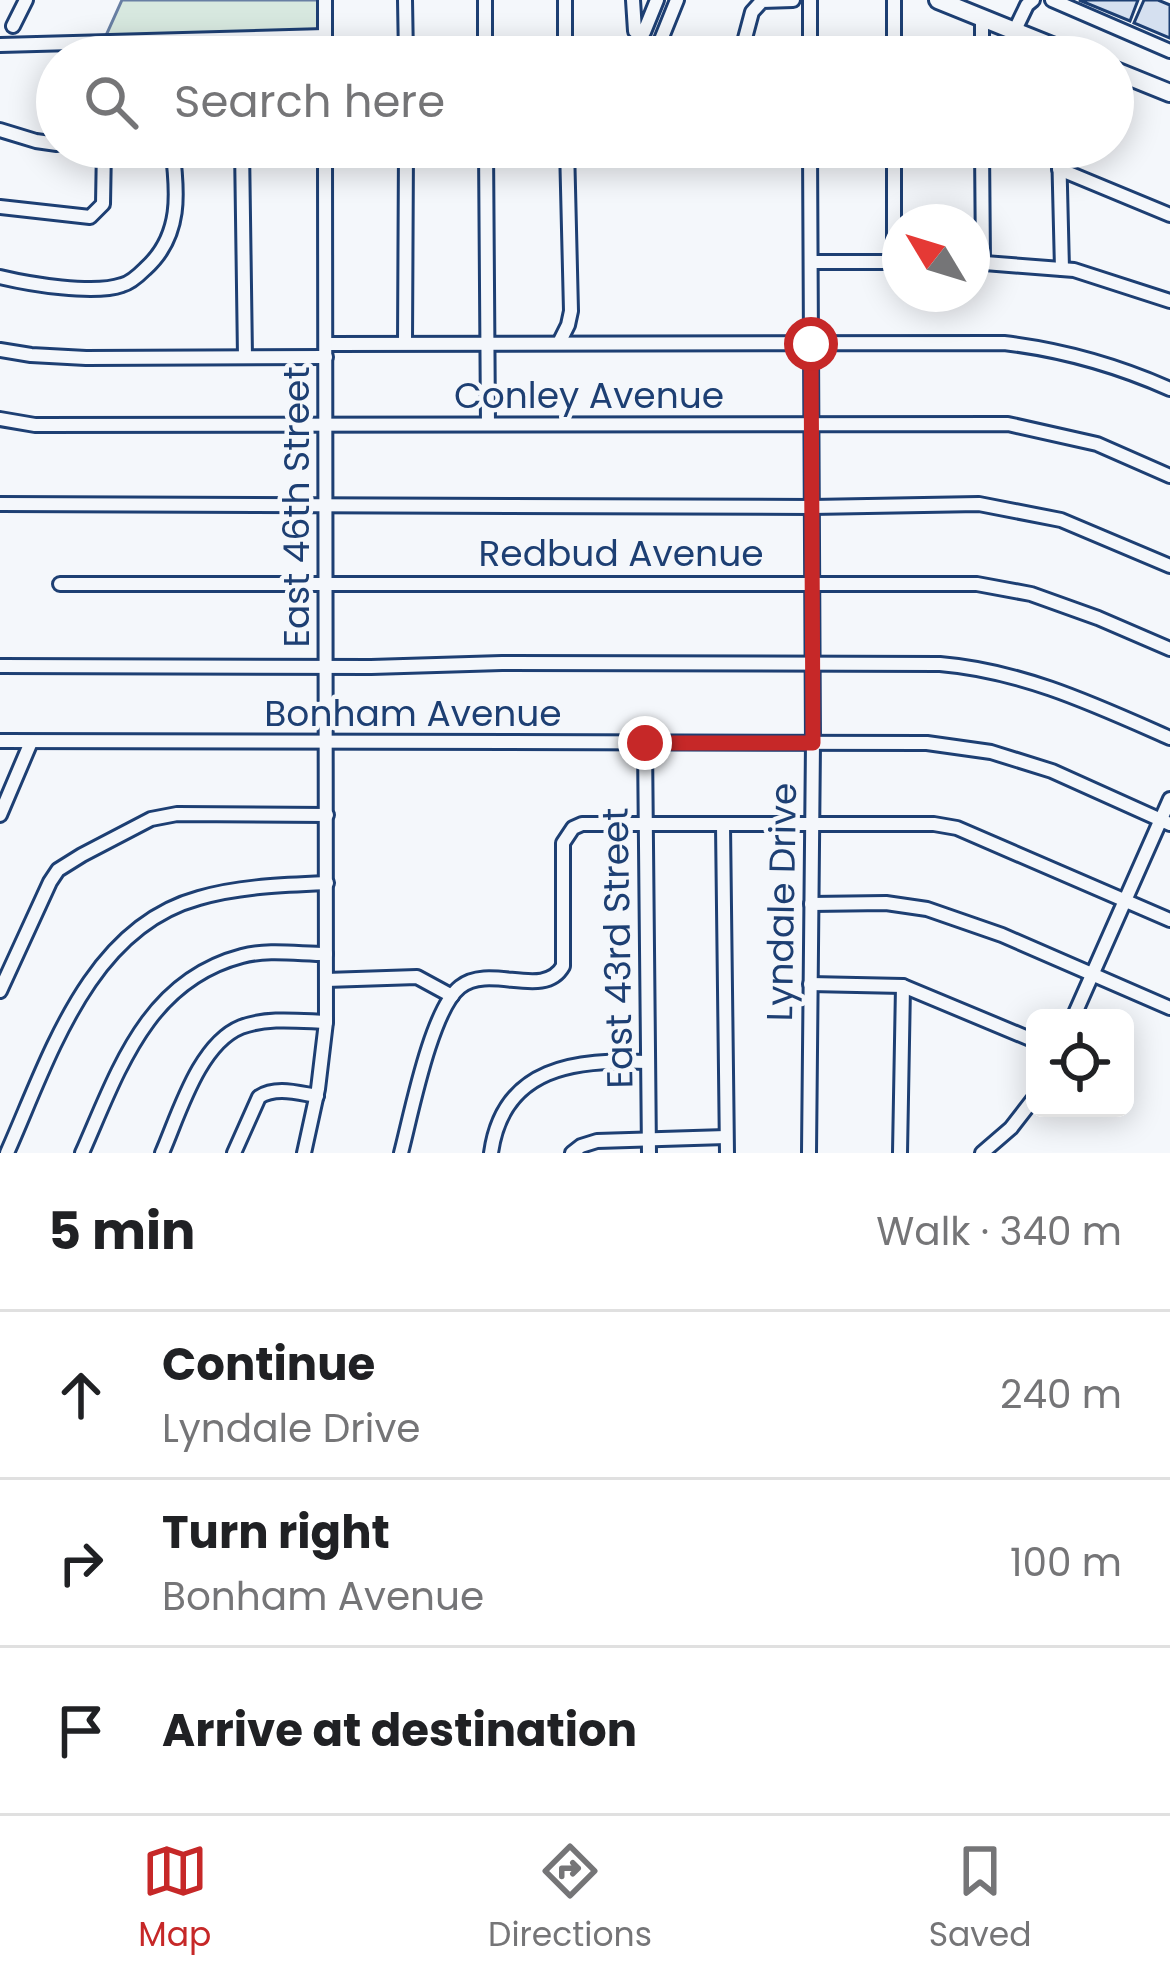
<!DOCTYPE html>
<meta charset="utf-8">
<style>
:root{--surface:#fff;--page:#f2f2f2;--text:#202124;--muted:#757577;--line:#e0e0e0;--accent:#c62828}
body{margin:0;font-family:Poppins,sans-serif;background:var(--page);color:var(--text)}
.controls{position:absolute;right:36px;bottom:36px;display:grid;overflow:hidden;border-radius:18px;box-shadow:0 6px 30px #0003}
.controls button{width:108px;height:108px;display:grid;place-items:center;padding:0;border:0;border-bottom:3px solid var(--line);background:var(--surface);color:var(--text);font:60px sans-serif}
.compass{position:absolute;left:882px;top:204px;width:108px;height:108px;border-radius:50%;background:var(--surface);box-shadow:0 6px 30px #0003;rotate:308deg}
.stop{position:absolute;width:36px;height:36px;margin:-27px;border:9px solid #c62828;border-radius:50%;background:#fff}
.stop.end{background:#c62828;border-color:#fff;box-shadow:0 3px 12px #0008}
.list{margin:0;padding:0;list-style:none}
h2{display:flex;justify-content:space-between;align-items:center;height:156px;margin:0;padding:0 48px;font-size:51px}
h2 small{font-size:39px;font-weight:400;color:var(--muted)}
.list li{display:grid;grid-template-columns:78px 1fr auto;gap:36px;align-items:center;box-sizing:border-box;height:168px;padding:0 48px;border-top:3px solid var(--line)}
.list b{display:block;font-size:45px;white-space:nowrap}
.list p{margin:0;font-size:39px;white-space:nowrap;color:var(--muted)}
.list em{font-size:39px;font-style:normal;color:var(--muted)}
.icon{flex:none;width:66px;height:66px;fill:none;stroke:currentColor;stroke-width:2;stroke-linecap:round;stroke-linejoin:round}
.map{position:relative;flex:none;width:1170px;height:1153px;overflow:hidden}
.search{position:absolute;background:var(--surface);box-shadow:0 6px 30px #0003;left:36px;right:36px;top:36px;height:132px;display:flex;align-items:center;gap:30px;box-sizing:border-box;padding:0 42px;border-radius:66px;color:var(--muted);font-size:45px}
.sheet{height:660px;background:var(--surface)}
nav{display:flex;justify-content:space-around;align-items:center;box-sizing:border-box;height:168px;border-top:3px solid var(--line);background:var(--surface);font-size:33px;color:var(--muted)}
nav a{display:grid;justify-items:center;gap:6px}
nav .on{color:var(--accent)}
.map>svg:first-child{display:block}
.green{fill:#d7e8df;stroke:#687fa3;stroke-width:3}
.building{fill:#d5e0f0;stroke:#1d3f73;stroke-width:3}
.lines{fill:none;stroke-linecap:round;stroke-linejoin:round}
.minor-casing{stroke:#1d3f73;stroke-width:18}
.major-casing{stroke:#1d3f73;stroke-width:22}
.minor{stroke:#f4f7fb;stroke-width:12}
.major{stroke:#f4f7fb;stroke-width:16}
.route{stroke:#c62828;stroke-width:15}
.labels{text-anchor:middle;stroke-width:9;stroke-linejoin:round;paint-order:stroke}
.street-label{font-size:36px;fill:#1d3f73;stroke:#f4f7fb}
</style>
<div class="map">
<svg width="1170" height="1153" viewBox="0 0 1170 1153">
<rect width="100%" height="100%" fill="#f4f7fb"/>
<!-- green -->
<path class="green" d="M122,0H325V35L104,40Z"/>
<!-- building -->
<g class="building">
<path d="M1079,0H1138L1130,21Z"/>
<path d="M1144,0H1158L1170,5V38L1134,23Z"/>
</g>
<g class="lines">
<!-- minor casing -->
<g class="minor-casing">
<g id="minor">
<path d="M325,0V57"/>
<path d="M405,0L406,57"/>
<path d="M485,0V57"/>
<path d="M633,0L635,31L639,35L644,32L657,0"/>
<path d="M810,0V57"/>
<path d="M1052,0L1170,51"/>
<path d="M982,19V57"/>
<path d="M13,26L26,0"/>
<path d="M1014,32L1027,5L1033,0"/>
<path d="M0,45L325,36"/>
<path d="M565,57V0"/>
<path d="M654,57L677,0"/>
<path d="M740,57L752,12L762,1L793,0"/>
<path d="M894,57V0"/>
<path d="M0,130L36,141L57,144"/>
<path d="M84,147H110"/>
<path d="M242,147L245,357"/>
<path d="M486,147L488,424"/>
<path d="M982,147L983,262"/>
<path d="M1059,147L1062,269"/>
<path d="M1059,169L1170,215"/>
<path d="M0,207L90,217L103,204L104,147"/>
<path d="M811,262H899"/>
<path d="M894,262V147"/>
<path d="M972,262L1074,270L1170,301"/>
<path d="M0,277C29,284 94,295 122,285C130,283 139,275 145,269C182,236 178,192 172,147"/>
<path d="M405,343L406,147"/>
<path d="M559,343L568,325L571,311L567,147"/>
<path d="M326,344L1004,343C1063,350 1116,365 1170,389"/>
<path d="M0,350L31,355L86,358L326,357"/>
<path d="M0,419L35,425L1008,424L1097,444L1170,476"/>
<path d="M0,504L812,507L979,504L1061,520L1170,566"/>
<path d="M60,584H977L1031,594L1098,618L1170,649"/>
<path d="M0,666L371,667L502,663L940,664C1023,671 1095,705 1170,738"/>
<path d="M0,741L927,743L991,752L1052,771L1170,824"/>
<path d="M645,743L649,1153"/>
<path d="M0,815L31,742"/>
<path d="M723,825L727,1153"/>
<path d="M811,904L886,903L927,909L1002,935L1170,1008"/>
<path d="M326,980L417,977L452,996"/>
<path d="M810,984L903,986L1035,1041"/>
<path d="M0,991L50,882L58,870L82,855L151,819L177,814L327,815"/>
<path d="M1073,1018L1170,799"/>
<path d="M7,1153C49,1059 88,928 199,898C240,886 285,885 327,883"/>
<path d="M82,1153C118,1072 146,981 242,956C267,949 300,954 326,954"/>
<path d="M162,1153C179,1114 199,1044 241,1027C267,1017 299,1021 326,1022"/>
<path d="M234,1153L259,1097C276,1086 298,1093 317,1096"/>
<path d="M304,1153L318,1089L326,1022L325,147"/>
<path d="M401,1153C411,1115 431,1010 460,987C490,963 544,1000 563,966V843L573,828L582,824H934L957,828L1170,920"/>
<path d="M491,1153C503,1066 577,1059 648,1062"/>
<path d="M572,1153L581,1146L597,1141L726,1137"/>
<path d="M809,1153L813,743L810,147"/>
<path d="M900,1153L903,986"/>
<path d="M982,1153L1011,1128L1035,1097"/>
</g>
</g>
<!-- major casing -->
<g class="major-casing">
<g id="major">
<path d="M938,0L1079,57"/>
<path d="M1113,70L1170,93"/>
</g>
</g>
<!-- minor -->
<use href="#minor" class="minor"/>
<!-- major -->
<use href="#major" class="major"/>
</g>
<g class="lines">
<!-- route -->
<path class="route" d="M645,743H813L811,344"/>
</g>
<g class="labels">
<!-- street labels -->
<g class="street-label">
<text x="589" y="408">Conley Avenue</text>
<text transform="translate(296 507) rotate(-90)" y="13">East 46th Street</text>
<text x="621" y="566">Redbud Avenue</text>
<text x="413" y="726">Bonham Avenue</text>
<text transform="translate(781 902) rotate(-89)" y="13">Lyndale Drive</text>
<text transform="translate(617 948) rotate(-91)" y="13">East 43rd Street</text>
</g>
</g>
</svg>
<div class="controls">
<button><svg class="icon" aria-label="locate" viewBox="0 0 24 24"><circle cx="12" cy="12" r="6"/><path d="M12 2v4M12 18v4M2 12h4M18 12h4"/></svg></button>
</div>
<svg class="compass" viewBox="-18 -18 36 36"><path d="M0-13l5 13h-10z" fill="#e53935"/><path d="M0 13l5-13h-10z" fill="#757577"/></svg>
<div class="stop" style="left:811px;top:344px"></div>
<div class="stop end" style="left:645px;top:743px"></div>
<div class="search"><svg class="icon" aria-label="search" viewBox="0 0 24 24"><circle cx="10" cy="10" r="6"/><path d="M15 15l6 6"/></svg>Search here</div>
</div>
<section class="sheet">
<h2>5 min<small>Walk · 340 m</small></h2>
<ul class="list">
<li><svg class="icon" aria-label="ahead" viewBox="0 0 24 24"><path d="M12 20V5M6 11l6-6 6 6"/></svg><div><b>Continue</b><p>Lyndale Drive</p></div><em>240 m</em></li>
<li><svg class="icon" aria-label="right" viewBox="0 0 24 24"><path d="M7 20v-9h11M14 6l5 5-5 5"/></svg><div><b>Turn right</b><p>Bonham Avenue</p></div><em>100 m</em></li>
<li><svg class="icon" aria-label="arrive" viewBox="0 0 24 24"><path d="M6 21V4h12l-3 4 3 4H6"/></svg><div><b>Arrive at destination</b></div></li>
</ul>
</section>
<nav>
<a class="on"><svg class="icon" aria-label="map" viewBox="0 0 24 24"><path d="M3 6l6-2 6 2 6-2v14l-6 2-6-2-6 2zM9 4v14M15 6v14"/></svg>Map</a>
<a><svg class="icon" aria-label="directions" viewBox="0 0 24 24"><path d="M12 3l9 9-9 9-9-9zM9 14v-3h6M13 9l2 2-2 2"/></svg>Directions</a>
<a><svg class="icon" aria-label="saved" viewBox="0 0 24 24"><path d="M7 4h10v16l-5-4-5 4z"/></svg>Saved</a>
</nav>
